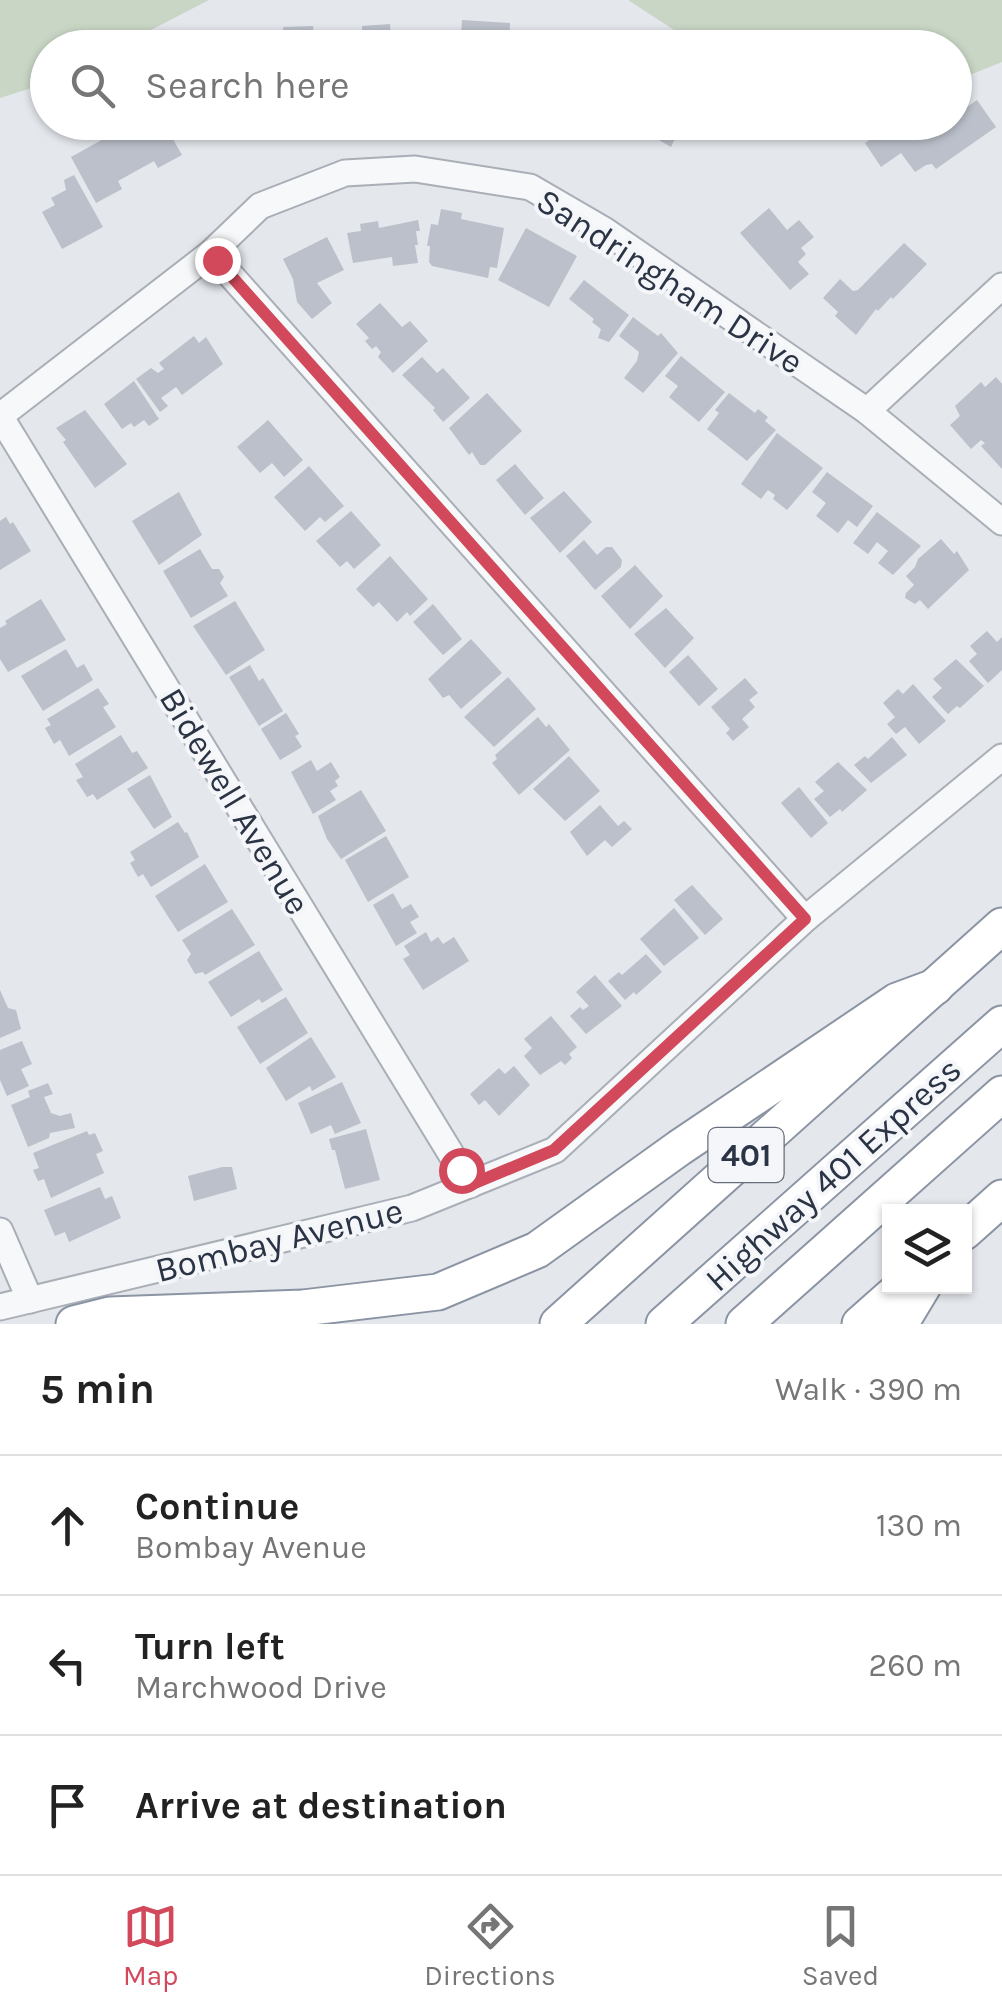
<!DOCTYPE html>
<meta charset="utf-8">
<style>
:root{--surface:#fff;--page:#f2f2f2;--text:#222;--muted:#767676;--line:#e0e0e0;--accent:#d1495b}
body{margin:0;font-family:Karla,sans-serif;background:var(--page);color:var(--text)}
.controls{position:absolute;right:30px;bottom:30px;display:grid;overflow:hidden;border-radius:0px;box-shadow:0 2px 8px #0004}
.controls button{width:90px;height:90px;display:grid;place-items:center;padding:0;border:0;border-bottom:2px solid var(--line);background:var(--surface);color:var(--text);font:50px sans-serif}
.stop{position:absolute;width:30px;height:30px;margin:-22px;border:8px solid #d1495b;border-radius:50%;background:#fff}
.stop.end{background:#d1495b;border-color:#fff;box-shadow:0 2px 10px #0008}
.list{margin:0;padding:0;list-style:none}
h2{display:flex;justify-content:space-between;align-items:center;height:130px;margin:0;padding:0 40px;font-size:42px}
h2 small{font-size:32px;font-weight:400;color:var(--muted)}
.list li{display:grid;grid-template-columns:65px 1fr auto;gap:30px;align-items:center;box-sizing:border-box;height:140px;padding:0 40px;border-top:2px solid var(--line)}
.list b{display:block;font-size:38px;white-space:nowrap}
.list p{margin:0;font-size:32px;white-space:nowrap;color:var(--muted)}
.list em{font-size:32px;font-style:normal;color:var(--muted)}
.icon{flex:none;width:55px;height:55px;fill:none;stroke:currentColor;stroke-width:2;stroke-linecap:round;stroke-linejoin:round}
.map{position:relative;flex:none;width:1002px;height:1324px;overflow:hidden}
.search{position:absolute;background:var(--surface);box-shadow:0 2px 8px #0004;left:30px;right:30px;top:30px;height:110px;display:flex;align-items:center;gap:25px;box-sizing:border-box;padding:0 35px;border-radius:55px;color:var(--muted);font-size:38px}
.sheet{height:550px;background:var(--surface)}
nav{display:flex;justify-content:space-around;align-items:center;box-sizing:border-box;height:140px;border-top:2px solid var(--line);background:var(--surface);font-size:28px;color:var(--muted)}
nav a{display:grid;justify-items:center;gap:5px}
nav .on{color:var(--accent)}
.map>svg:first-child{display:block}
.green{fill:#c9d6c5}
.building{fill:#bbc0ca}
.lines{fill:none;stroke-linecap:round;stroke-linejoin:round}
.minor-casing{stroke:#a9aeb7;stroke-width:29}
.highway-casing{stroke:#8b94a3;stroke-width:39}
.minor{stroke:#f7f8fa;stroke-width:25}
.highway{stroke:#fff;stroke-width:35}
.route{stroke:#d1495b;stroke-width:12}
.labels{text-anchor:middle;stroke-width:8;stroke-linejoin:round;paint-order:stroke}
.shield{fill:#f4f6f9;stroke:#676e7b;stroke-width:2.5}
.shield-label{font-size:32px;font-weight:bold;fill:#2b3445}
.street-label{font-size:35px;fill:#2b3445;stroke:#f4f6f9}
</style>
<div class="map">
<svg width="1002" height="1324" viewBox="0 0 1002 1324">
<rect width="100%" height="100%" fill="#e4e7ec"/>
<!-- green -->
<g class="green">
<path d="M0,0H209L118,47L48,48L47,83L0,98Z"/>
<path d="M628,0H1002V62L955,81L954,48L700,47Z"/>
</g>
<!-- building -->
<g class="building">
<path d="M462,20L510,23L509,48H428L429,32L461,34Z"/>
<path d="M390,24L392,48H285L283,27L313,26L314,34L362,31V26Z"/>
<path d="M977,100L996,127L936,169L932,164L926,165L915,172L901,153L881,167L865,143L895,122H900L912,138L916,135L913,131L925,123L931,132L945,122H954V116Z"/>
<path d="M134,122H139L146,135L165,125L182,155L158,168L154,161L118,181L122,189L96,203L71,157Z"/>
<path d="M627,122H665L664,125L678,132L671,147Z"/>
<path d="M74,175L103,227L62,249L42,212L55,205L51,198L66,190L64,180Z"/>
<path d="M769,208L787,230L799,220L814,237L801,248L806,254L798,262L809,274L790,290L740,233Z"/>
<path d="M441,209L462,213L461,219L504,228L497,268L490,267L488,278L432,266L429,262L430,246H427L431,224L438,225Z"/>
<path d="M418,220L420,231H416L418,245H415L418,263L393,266L392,257L353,263L347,233L361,231L360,224L378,221L379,228Z"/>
<path d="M526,228L577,256L549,307L498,280Z"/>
<path d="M327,237L344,270L317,283L332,303L312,319L297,302L293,279L283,259Z"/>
<path d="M904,243L927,264L893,299L891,297L878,311L876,309L856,335L835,316L838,312L823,298L840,279L853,291L858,290Z"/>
<path d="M584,280L629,315L609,342L598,338L601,329L592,322L594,319L569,299Z"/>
<path d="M380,303L402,327L410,321L428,341L393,373L378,357L381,352L376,346L372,349L365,341L369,338L356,324Z"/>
<path d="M633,317L658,336L661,333L678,353L643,393L624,378L637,361L639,352L619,336Z"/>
<path d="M194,336L199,343L206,337L223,364L182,395L176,387L161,398L168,406L160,412L136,379L151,368L158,373L164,369L159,363Z"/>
<path d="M681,356L725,392L699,422L669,397L678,386L665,376Z"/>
<path d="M422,357L437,373L443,368L470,398L443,422L433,410L435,408L402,375Z"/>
<path d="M996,377L1002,384V469L981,446L985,443L981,440L971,449L950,425L960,416L955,406L981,382L985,387Z"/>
<path d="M134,381L159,419L149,426L144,420L134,427L131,423L122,429L104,404Z"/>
<path d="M487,393L522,431L485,465H480L472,452L469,455L449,428Z"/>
<path d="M729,393L755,413L758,409L768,417L765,421L776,430L747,461L707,429L719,413L715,410Z"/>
<path d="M85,410L127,464L95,488L63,442L66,440L56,428Z"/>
<path d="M268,420L303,460L284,477L272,463L260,473L237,447Z"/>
<path d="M777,433L823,468L787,510L773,499L775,495L768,490L761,499L741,484Z"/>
<path d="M515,464L544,498L525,515L496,480Z"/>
<path d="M309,466L344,506L325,522L320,517L305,531L274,497Z"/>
<path d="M827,472L873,506L857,527L848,520L838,533L816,516L826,503L812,492Z"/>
<path d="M564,491L592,522L560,553L530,518Z"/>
<path d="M179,492L202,535L159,565L132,521Z"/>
<path d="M351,511L381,545L354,569L347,561L340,567L316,541Z"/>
<path d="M877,512L921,546L893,575L878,563L888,551L877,542L868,554L853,543Z"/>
<path d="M6,517L10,524L13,522L31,551L0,570V521Z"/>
<path d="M941,539L954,554L957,551L969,570L928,609L920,600L915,604L905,598L906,593L914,585L906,576L915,567L918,559Z"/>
<path d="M584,540L597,555L606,547H612L622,560L621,567L595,590L566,556Z"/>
<path d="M200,549L212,569H219L224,577L220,583L228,596L191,618L163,571Z"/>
<path d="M390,556L428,599L410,616L407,612L397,622L379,602L373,607L356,589Z"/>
<path d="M635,565L663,596L630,629L601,596Z"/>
<path d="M41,599L66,640L8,672L0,659V628L7,624L5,621Z"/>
<path d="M235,601L265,650L226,675L193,626Z"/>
<path d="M433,604L462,639L443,655L413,622Z"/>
<path d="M666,608L694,638L665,668L634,634Z"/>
<path d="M987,631L997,642L1002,637V670L988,683L969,661L977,654L970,646Z"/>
<path d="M471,639L502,673L461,709L449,695L443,698L428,679Z"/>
<path d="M66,649L77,668L84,664L93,680L43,711L21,676Z"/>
<path d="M688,655L718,689L699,706L669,672Z"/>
<path d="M956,659L984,686L960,708L957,706L948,714L932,697L942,688L933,679Z"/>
<path d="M250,665L259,681L263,678L283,711L259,726L229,677Z"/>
<path d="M508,677L536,709L494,747L464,717Z"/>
<path d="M745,678L758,693L749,700L755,707L742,719L749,727L733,741L726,733L730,729L711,707Z"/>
<path d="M913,684L946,721L919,744L905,727L896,734L887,724L895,717L883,703L898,689L903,694Z"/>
<path d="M98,688L109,704L103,707L116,727L69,756L60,740L54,744L45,728L51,725L47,719Z"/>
<path d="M286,713L299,734L295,736L302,747L280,760L261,729Z"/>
<path d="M538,717L546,727L549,724L570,750L519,795L492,763L497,759L495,755Z"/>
<path d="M121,735L132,753L137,751L148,768L97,800L93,794L87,797L76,780L83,777L75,764Z"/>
<path d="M892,737L907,755L871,783L854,765L865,756L868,759Z"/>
<path d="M569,756L600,791L565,821L533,789Z"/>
<path d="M311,760L317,771L331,762L340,777L335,781L338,786L330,791L336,800L313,814L291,772Z"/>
<path d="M838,762L867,790L842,812L840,809L830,817L814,799L824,791L815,782Z"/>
<path d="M150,775L172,817L154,829L127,789Z"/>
<path d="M799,787L828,823L811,838L781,803Z"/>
<path d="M361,790L386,831L341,859L327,839L318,816Z"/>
<path d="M600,805L618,826L624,821L632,829L612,847L605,840L587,856L570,832Z"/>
<path d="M178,822L185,833L187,832L199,857L151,887L143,874L138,877L130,863L135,860L130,852Z"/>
<path d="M386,836L409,877L368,902L345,860Z"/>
<path d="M205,864L228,902L178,932L155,896Z"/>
<path d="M692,885L723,919L705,935L674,900Z"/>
<path d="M393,893L402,909L411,904L419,917L410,922L417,933L396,946L373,905Z"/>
<path d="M674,908L699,938L664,966L640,939Z"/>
<path d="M232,909L255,945L205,975L203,972L195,974L187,960L191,954L182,940Z"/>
<path d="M426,932L431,942L438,937L443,944L454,937L469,961L423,990L403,959L410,955L404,946Z"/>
<path d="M259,951L283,990L262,1003L259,999L231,1017L208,982Z"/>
<path d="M646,954L662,972L636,995L634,992L625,1000L608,981L619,972L622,975Z"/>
<path d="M595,975L622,1006L586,1034L570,1016L580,1007L583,1010L589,1006L576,992Z"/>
<path d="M0,990L8,1008L16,1010L21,1029L0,1038Z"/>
<path d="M286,997L308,1033L260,1064L237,1027Z"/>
<path d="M551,1016L577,1047L569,1054L572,1058L565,1065L561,1061L540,1075L524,1056L532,1048L524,1039Z"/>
<path d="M311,1037L336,1077L312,1091L310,1086L286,1101L266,1068Z"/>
<path d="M22,1041L32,1064L21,1069L29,1086L7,1096L0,1080V1050Z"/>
<path d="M514,1066L530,1085L499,1116L485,1100L479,1105L470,1094L499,1068L505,1074Z"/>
<path d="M342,1082L361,1123L335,1134L331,1125L311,1134L298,1103Z"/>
<path d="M48,1083L53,1094L44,1097L51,1113L60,1116L71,1113L75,1128L50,1133L49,1138L28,1147L11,1105L30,1097L28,1091Z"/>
<path d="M366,1129L380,1180L345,1189L335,1150H332L329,1139Z"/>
<path d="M87,1131L89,1135L95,1133L103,1151L96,1154L104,1173L51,1198L44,1179L38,1181L33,1170L39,1168L33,1153Z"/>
<path d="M222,1167H232L237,1189L194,1201L188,1176Z"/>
<path d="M100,1187L105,1199L112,1196L121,1218L69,1242L65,1232L55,1236L44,1210Z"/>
</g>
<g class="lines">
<!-- minor casing -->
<g class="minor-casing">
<g id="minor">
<path d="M211,253L805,919"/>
<path d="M867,411L1002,286"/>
<path d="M0,416L211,253L260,206L345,173L415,169L530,187L604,230L867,411L1002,522"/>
<path d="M0,416L470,1185"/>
<path d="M0,1231L30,1300"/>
<path d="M0,1307L412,1208L555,1150L805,919L1002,757"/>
</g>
</g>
<!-- highway casing -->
<g class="highway-casing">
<g id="highway">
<path d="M964,1232L1002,1198"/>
<path d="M74,1324L110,1315L303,1308L438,1292L537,1250L679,1148L897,1001L935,987"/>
<path d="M558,1324L1002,926"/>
<path d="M664,1324L1002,1024"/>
<path d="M744,1324L1002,1094"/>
<path d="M860,1324L903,1286"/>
<path d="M900,1324L923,1286"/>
</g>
</g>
<!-- minor -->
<use href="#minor" class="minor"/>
<!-- highway -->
<use href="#highway" class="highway"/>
</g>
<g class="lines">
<!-- route -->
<path class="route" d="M217,260L805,919L554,1150L470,1185L461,1170"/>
</g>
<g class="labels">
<!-- shield labels -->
<rect class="shield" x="708.5" y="1128" width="75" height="54" rx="8"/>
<g class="shield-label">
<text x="746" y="1166">401</text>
</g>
<!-- street labels -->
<g class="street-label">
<text transform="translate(670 281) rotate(33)" y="12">Sandringham Drive</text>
<text transform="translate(235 801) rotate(59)" y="12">Bidewell Avenue</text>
<text transform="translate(833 1174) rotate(-42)" y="12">Highway 401 Express</text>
<text transform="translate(279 1240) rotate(-14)" y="12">Bombay Avenue</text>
</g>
</g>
</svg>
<div class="controls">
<button><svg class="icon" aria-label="layers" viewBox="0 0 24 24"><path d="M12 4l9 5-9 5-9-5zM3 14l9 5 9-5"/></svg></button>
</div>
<div class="stop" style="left:461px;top:1170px"></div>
<div class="stop end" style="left:217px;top:260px"></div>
<div class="search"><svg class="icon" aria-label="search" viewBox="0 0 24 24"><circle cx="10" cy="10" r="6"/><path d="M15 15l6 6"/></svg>Search here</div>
</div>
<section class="sheet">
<h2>5 min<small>Walk · 390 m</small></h2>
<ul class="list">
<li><svg class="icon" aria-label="ahead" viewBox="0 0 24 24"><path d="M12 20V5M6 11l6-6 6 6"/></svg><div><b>Continue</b><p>Bombay Avenue</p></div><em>130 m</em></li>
<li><svg class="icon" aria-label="left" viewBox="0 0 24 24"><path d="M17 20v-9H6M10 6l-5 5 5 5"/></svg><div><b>Turn left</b><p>Marchwood Drive</p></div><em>260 m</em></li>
<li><svg class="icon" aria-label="arrive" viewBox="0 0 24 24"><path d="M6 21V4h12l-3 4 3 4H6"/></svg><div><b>Arrive at destination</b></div></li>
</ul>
</section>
<nav>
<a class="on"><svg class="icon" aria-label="map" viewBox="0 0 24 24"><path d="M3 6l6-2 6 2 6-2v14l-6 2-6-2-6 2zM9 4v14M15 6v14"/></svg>Map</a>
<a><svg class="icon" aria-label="directions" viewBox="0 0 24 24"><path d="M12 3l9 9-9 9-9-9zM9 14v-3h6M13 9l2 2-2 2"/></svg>Directions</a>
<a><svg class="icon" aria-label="saved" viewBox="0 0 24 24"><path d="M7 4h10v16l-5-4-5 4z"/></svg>Saved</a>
</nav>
